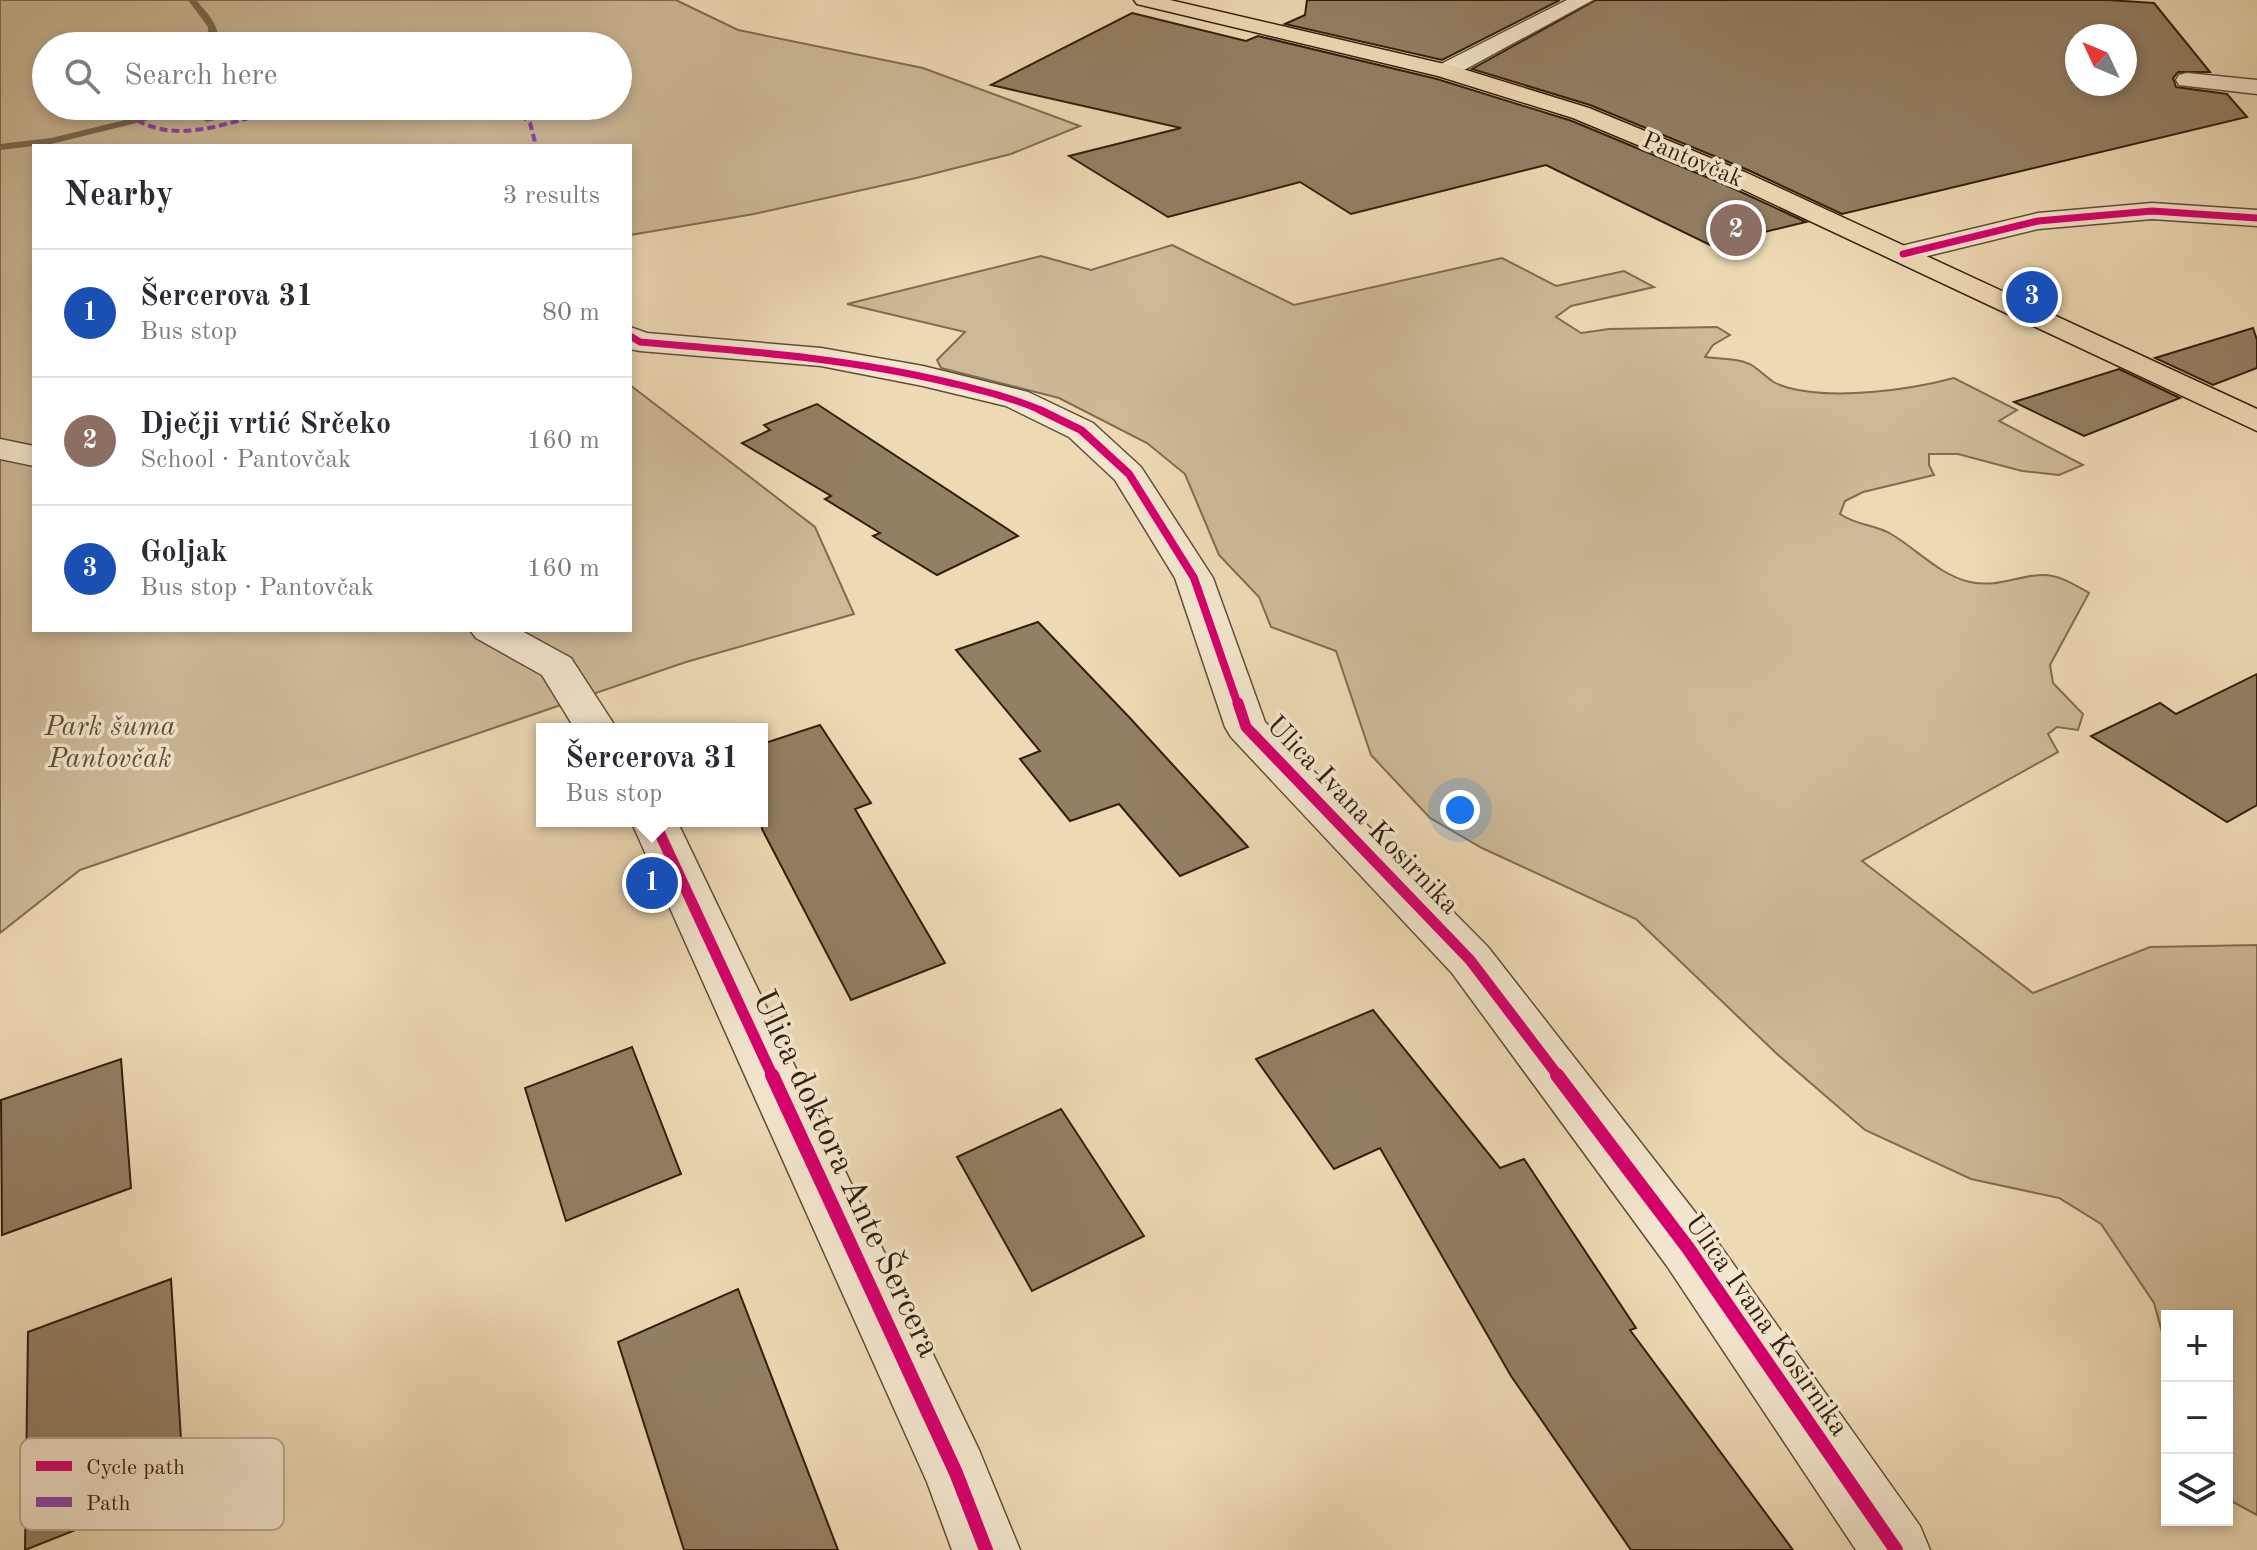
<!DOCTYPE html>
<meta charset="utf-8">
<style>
:root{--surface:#fff;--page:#f7f7f7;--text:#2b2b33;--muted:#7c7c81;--line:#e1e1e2;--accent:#8f2418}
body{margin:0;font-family:"Old Standard TT",serif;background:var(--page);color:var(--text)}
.controls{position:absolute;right:24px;bottom:24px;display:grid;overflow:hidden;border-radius:0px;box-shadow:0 4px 12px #0003}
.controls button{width:72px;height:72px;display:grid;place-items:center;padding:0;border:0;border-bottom:2px solid var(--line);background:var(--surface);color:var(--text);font:40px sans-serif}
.compass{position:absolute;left:2065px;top:24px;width:72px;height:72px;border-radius:50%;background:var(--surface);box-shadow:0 4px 12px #0003;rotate:314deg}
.you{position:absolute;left:1460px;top:810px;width:28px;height:28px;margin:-20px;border:6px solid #fff;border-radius:50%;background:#1a73e8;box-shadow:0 0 0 12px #1a73e833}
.badge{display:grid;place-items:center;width:52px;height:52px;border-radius:50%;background:var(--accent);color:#fff;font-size:26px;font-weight:700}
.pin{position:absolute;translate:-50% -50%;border:4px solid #fff;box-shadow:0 2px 8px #0006}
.popup{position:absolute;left:536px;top:723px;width:232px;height:104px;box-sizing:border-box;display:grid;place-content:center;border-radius:0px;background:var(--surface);filter:drop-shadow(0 2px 6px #0005);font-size:26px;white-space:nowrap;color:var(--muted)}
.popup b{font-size:30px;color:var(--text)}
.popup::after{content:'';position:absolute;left:50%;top:100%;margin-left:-16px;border:16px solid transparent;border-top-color:var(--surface)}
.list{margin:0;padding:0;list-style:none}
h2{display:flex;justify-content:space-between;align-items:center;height:104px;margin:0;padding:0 32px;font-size:34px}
h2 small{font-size:26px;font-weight:400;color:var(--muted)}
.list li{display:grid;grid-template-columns:52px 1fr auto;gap:24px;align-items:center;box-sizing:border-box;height:128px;padding:0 32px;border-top:2px solid var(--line)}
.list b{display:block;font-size:30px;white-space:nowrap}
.list p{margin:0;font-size:26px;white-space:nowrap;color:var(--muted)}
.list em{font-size:26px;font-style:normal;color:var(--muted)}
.icon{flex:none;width:44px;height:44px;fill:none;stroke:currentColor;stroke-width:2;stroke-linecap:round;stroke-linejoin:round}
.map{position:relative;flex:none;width:2257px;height:1550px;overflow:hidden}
.search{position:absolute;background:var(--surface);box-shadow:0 4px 12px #0003;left:32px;top:32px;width:600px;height:88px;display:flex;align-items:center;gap:20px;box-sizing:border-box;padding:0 28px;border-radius:44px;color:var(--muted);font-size:30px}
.panel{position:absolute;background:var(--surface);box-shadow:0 4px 12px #0003;left:32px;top:144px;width:600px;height:488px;border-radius:0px}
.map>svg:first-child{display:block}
.green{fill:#cdb998;stroke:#806c53;stroke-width:2;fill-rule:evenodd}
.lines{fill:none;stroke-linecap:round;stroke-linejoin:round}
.stream{fill:#7c6850;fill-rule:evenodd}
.building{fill:#937f64;stroke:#321e0e;stroke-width:2;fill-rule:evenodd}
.minor-casing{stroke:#614d38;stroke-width:3}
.major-casing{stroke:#321e0e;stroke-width:3}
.minor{fill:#f3e6ce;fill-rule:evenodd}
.major{fill:#edd9b4;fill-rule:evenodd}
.quiet{stroke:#8e44ad;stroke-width:4;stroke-dasharray:8 4;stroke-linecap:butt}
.cycleway-far3-casing{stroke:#f3e6ce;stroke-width:10}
.cycleway-far2-casing{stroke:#f3e6ce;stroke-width:12}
.cycleway-far1-casing{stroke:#f3e6ce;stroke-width:16}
.cycleway-casing{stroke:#f3e6ce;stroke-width:19}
.cycleway-far3{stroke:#d6006c;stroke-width:7}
.cycleway-far2{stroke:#d6006c;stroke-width:8}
.cycleway-far1{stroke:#d6006c;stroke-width:11}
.cycleway{stroke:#d6006c;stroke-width:14}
.labels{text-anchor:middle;stroke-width:7;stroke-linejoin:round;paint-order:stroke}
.far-street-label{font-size:24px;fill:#321e0e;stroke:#f3e6ce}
.park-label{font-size:28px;font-style:italic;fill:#604c37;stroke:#f3e6ce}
.street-label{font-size:28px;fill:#321e0e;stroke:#f3e6ce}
.near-street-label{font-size:34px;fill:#321e0e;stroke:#f3e6ce}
.key{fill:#f3e6ce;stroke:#b9aa94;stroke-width:2}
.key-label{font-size:22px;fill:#321e0e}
</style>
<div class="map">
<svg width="2257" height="1550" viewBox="0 0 2257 1550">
<rect width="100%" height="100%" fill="#edd9b4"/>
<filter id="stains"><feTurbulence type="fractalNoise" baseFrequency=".0025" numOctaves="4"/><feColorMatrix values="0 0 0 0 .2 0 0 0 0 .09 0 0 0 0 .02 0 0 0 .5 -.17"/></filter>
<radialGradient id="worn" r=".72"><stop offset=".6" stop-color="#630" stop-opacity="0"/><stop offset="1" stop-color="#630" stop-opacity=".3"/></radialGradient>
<!-- green -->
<g class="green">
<path d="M0,0H676L738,30L923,68L1080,126L1011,154L916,178L754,214L630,235V146H34V630H630V385L815,527L854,614L686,662L80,870L0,933ZM46,46H618V106H46Z"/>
<path d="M1172,245L1294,305L1502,258L1556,286L1624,271L1654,287L1571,306L1556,317L1581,333L1609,329L1717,327L1730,335L1713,345L1705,357C1719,359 1741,358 1753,366C1769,377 1768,382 1789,388C1834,400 1909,390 1954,378L2017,410L1999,421L2083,465L2059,475L2022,471L1958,454H1929V465L1934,475L1863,492L1845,501L1840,514C1857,526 1875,524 1891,534C1917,549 1939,575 1970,582C1999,588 2018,575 2043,575C2060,575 2075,585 2089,593L2050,665L2053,683L2083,714L2078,730L2057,727L2048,734L2058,752L1862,861L2033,993L2150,947L2257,945V1515L2233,1502L2227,1491V1316H2167V1350L2154,1303L2101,1224L2059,1198L1971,1179L1865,1130L1777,1054L1636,919L1482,848L1430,818L1371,755L1336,651L1271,627L1259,597L1219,555L1185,474L1147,443L1059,398L941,368L937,360L965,332L847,304L1041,256L1091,270Z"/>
</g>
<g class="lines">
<!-- stream -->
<g class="stream">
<path d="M188,0H196C208,14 222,27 217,46H209L208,27Z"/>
<path d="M180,106H192L215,120L207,122Z"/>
<path d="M158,112L161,113V117L51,144L0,150V144L51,138Z"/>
</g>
</g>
<!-- building -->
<g class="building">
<path d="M1307,0H1560L1442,60L1285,24L1305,15Z"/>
<path d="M1596,0H2108L2154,3L2210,72H2178L2173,78L2176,87L2227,94L2247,117L1842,214L1748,170L1590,105L1472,69ZM2077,36H2125V84H2077Z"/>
<path d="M1132,13L1246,41L1258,36L1437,79L1572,121L1728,186L1806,222L1710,245L1546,165L1351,214L1300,182L1168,217L1069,156L1181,128L991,85Z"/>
<path d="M2253,328L2257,340V368L2213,385L2155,358Z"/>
<path d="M2119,369L2180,398L2084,436L2014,402Z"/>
<path d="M817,404L1018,536L937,575L873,536L880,533L825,499L831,496L742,443L770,430L764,425Z"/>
<path d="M1038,622L1129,717L1248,847L1180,876L1119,804L1070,821L1020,759L1040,751L956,650Z"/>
<path d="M2257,674V805L2227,822L2091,736L2160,703L2176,714Z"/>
<path d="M820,725L871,803L855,809L945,963L851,1000L762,829V744Z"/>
<path d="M1373,1010L1500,1168L1524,1159L1636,1328L1630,1330L1793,1550H1631L1511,1376L1380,1148L1334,1169L1256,1059Z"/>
<path d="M632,1047L681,1174L566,1221L525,1088Z"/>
<path d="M121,1059L131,1188L2,1235L1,1100Z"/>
<path d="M1061,1109L1144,1236L1032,1291L957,1157Z"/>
<path d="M171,1279L184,1487L25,1550L28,1332Z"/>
<path d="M738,1289L838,1550H684L618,1342Z"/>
</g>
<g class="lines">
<!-- minor casing -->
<g class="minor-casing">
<g id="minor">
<path d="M1567,0H1593L1453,76L1445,78L1434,71L1437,66Z"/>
<path d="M2187,73L2257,80V94L2179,85L2176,80L2179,75Z"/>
<path d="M2152,203L2257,210V226L2152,219L2038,229L1903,262L1893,260L1889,254L1893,248L2038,213Z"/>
<path d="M630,327L647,333L821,348L923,366L1028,392L1093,423L1141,467L1213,578L1265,722L1488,947L1709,1230L1920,1526L1930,1550H1856L1667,1266L1452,973L1231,737L1225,727L1175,578L1115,480L1069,437L1006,406L923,386L821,366L640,351L630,349Z"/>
<path d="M0,439L34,446V466L0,459Z"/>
<path d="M470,630H520L571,658L617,729H575L542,675L476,638Z"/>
<path d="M631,821H677L979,1450L1020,1550H952L927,1482Z"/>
</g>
</g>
<!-- major casing -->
<g class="major-casing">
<path id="major" d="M1134,0H1170L1453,66L1589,108L1747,173L2257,409V431L1729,183L1573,118L1438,76L1137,4Z"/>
</g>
<!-- minor -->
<use href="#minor" class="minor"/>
<!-- major -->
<use href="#major" class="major"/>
<!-- quiet -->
<g class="quiet">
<path d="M118,106C166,151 219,124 276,111C292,107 308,107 325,106"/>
<path d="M512,106L530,123L536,146"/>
</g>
<!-- cycleway-far3 casing -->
<g class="cycleway-far3-casing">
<g id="cycleway-far3">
<path d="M1903,254L2038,221L2152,211L2257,218"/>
<path d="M630,336L640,342C745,351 848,358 951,383C984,391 1014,398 1045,412"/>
</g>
</g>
<!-- cycleway-far2 casing -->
<g class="cycleway-far2-casing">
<path id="cycleway-far2" d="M1040,410L1081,430L1129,474L1194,578L1238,705"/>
</g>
<!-- cycleway-far1 casing -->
<g class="cycleway-far1-casing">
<g id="cycleway-far1">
<path d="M1238,703L1246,727L1470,960L1559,1077"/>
<path d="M654,821L773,1077"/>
</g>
</g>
<!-- cycleway casing -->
<g class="cycleway-casing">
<g id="cycleway">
<path d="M772,1075L956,1473L986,1550"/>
<path d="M1557,1075L1688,1248L1896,1550"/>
</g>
</g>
<!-- cycleway-far3 -->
<use href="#cycleway-far3" class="cycleway-far3"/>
<!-- cycleway-far2 -->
<use href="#cycleway-far2" class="cycleway-far2"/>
<!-- cycleway-far1 -->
<use href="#cycleway-far1" class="cycleway-far1"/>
<!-- cycleway -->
<use href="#cycleway" class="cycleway"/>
</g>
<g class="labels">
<!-- far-street labels -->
<g class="far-street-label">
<text transform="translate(1693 159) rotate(23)" y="8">Pantovčak</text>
</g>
<!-- park labels -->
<g class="park-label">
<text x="110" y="735">Park šuma<tspan x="110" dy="32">Pantovčak</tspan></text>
</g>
<!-- street labels -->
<g class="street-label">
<text transform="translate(1364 814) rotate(46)" y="10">Ulica Ivana Kosirnika</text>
<text transform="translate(1768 1324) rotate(55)" y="10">Ulica Ivana Kosirnika</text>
</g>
<!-- near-street labels -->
<g class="near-street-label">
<text transform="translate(848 1173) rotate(65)" y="12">Ulica doktora Ante Šercera</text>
</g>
</g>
<!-- legend -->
<rect x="20" y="1438" width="264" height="92" rx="12" class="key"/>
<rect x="36" y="1461" width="36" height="10" fill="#d6006c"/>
<rect x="36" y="1497" width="36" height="10" fill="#8e44ad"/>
<g class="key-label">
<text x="86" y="1474">Cycle path</text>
<text x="86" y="1510">Path</text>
</g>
<rect width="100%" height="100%" filter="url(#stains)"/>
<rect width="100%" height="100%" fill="url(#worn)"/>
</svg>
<div class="controls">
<button>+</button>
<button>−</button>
<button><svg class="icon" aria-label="layers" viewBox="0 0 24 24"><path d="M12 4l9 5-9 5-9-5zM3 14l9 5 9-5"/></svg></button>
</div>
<svg class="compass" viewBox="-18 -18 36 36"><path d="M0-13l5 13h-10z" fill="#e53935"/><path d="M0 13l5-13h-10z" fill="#7c7c81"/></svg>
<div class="you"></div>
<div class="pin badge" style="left:652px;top:883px;background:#1a4fb4">1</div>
<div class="popup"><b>Šercerova 31</b>Bus stop</div>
<div class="pin badge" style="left:1736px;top:230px;background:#8d6e63">2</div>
<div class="pin badge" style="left:2032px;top:297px;background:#1a4fb4">3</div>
<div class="search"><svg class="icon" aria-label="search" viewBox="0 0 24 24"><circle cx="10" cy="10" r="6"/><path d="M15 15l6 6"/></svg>Search here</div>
<section class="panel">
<h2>Nearby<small>3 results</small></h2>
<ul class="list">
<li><span class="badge" style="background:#1a4fb4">1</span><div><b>Šercerova 31</b><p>Bus stop</p></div><em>80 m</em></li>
<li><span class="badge" style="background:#8d6e63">2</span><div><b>Dječji vrtić Srčeko</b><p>School · Pantovčak</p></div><em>160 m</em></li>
<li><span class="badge" style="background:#1a4fb4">3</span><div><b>Goljak</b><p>Bus stop · Pantovčak</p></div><em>160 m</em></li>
</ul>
</section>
</div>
